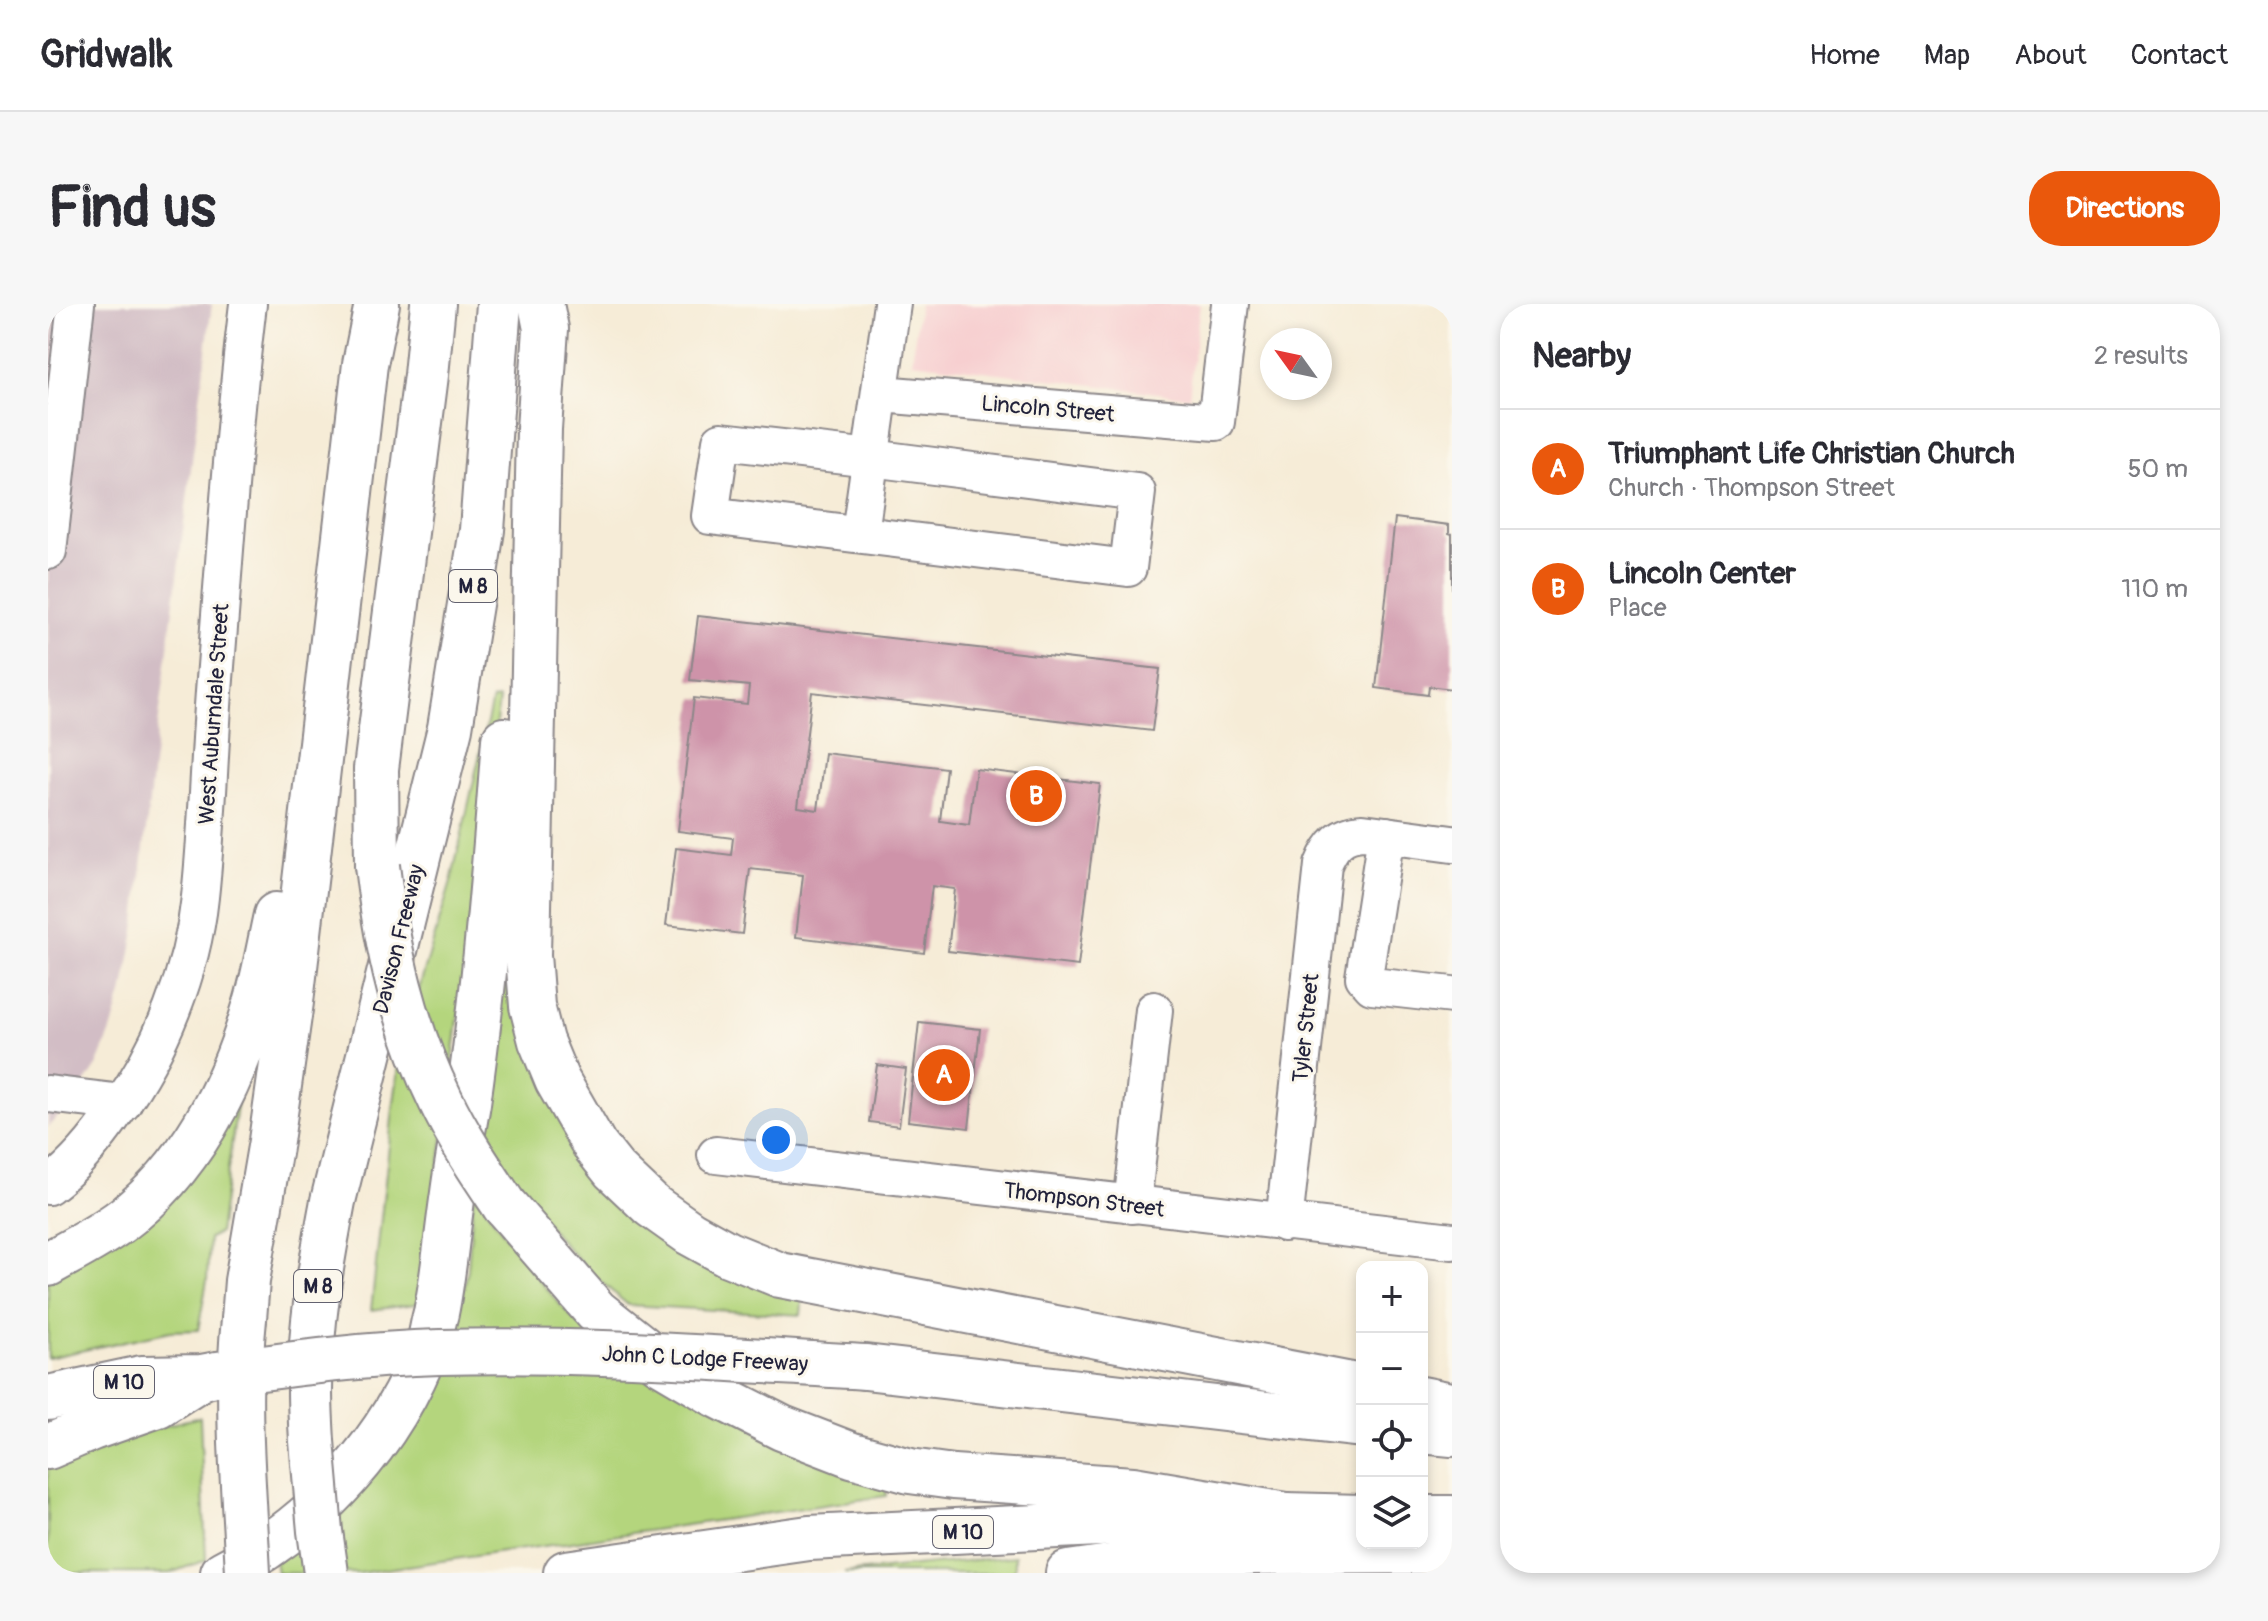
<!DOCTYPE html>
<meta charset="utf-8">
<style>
:root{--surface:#fff;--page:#f7f7f7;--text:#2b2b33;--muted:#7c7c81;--line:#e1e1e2;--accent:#ea580c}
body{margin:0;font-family:Pangolin,sans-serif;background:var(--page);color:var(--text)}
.controls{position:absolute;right:24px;bottom:24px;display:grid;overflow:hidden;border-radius:16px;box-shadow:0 4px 12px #0003}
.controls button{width:72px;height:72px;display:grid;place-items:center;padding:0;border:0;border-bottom:2px solid var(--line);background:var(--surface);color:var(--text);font:40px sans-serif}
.compass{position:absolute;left:1212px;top:24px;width:72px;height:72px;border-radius:50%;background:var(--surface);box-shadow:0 4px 12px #0003;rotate:303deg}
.you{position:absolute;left:728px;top:836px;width:28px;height:28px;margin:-20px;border:6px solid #fff;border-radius:50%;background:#1a73e8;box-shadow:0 0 0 12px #1a73e833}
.badge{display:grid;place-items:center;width:52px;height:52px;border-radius:50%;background:var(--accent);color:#fff;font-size:26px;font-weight:700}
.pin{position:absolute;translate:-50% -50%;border:4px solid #fff;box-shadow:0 2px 8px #0006}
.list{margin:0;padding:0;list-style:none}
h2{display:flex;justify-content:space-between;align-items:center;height:104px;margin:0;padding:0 32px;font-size:34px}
h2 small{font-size:26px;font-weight:400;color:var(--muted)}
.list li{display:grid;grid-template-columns:52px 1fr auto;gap:24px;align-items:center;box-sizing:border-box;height:120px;padding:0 32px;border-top:2px solid var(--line)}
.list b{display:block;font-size:30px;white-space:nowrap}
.list p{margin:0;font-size:26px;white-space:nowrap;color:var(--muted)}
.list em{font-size:26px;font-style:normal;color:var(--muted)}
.icon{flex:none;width:44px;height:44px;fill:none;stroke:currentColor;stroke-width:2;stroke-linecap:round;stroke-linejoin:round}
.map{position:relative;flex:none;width:1404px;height:1269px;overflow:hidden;border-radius:32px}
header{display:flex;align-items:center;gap:48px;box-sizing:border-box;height:112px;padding:0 40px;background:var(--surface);border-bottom:2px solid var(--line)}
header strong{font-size:38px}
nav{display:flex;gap:44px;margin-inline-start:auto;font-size:28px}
.intro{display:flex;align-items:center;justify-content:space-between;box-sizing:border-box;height:192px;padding:0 48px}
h1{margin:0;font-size:56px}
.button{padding:20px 36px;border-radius:32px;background:var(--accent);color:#fff;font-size:28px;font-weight:700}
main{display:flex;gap:48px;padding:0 48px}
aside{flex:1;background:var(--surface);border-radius:32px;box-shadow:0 4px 12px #0003}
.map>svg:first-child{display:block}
.built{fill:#f7cfd0}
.industrial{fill:#d2bdc5}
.green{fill:#b4d57d;stroke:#6b7c5c;stroke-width:2}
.building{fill:#ce93a9}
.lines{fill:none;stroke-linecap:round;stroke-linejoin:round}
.minor-casing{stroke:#8c8789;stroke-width:40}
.highway-casing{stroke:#8c8789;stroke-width:48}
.minor{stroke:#fff;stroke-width:36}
.highway{stroke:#fff;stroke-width:44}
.highway-bridge-casing{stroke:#8c8789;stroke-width:48;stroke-linecap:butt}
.highway-bridge{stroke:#fff;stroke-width:44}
.labels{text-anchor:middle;stroke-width:6;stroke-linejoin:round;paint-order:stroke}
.shield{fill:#fbf7ec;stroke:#636270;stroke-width:2}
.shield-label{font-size:20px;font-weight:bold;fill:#22223b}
.street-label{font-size:22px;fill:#22223b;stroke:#fbf7ec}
</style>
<header>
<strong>Gridwalk</strong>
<nav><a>Home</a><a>Map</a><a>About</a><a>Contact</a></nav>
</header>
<div class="intro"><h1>Find us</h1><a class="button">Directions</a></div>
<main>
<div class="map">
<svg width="1404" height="1269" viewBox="0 0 1404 1269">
<rect width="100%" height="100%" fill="#fbf7ec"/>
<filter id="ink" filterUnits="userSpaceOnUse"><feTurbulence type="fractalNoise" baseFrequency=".0125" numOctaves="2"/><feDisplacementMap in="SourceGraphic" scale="16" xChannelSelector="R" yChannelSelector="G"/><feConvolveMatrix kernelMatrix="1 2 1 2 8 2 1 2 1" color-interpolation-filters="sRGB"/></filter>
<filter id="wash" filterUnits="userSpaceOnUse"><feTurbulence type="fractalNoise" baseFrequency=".006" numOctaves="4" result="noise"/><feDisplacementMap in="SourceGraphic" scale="32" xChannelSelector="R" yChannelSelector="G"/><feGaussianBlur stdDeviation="1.8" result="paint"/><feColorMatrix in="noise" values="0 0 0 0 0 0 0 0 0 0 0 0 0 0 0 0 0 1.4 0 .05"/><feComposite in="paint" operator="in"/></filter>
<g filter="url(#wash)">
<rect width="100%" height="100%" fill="#f6ecd7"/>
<!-- built -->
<path class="built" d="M871,0H1152L1141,93L864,58Z"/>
<!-- industrial -->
<path class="industrial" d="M0,0H164L105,461L87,626L77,679L63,727L50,760L28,793L0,823Z"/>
<!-- green -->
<g class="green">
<path d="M451,395L374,999L323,1006L345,805L354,742L403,578L444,396Z"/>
<path d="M458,621L544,860L755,989L753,1011L580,1001L545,971L512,936L435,838Z"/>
<path d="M190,794L171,929L161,934L159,977L150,1026L123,1027L0,1054V973Z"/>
<path d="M426,886C457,934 490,977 528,1018L838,1177V1192L311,1269H229L227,1256L395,1059L413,999L420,965Z"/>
<path d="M152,1113L158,1256L122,1269H0V1162L98,1126Z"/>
<path d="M967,1252V1267L961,1269H796Z"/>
</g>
<g id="blocks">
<!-- building -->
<g class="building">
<path d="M1347,214L1401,221V229L1404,230V385L1381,382L1380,391L1328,384Z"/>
<path d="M650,312L1112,365L1104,427L764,388L750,503L770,506L777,449L898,464L892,517L921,521L928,465L1052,480L1030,662L900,647L907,585L884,582L876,649L748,633L755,571L702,565L694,630L618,621L628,544L683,551L685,534L630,527L646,394L699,400L701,382L642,376Z"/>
<path d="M871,718L932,725L921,824L860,817Z"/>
<path d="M829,761L858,765L851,822L821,818Z"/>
</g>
</g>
</g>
<g filter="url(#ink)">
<use href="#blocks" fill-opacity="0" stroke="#8c8789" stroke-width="2"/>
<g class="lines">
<!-- minor casing -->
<g class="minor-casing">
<g id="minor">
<path d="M833,90L1168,118L1182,0"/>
<path d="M673,137L823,154L1089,188L1080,264L662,212Z"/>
<path d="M812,229L844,0"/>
<path d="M0,247L28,0"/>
<path d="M1338,531L1316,673L1324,682L1404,691"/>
<path d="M0,790L75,799"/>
<path d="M668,851L1404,937"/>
<path d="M0,882C27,862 50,834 69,806C113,746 144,668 152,593C160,521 161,448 167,375C177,250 185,124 200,0"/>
<path d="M1084,901L1106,706"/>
<path d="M1236,919L1275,561C1283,541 1293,529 1315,528L1404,540"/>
</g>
</g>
<!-- highway casing -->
<g class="highway-casing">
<g id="highway">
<path d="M493,0L498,25L491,125L480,651L484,702L493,737L509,776L547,842L566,866L604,902L642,929L680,950L732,971L1314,1083"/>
<path d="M329,562L328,465L378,71L385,0"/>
<path d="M456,901L548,1007L611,1057L667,1090L734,1124L804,1151L862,1167L905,1173L1085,1185L1238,1211"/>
<path d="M0,960C25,946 51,933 74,916C141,866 183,785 206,706C216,675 221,642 228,611"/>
<path d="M196,1015L199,977L223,837L243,698L317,60L329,0"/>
<path d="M817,1063L1314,1121"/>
<path d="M0,1094L94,1074L153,1073L169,1070"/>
<path d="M1374,1095L1404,1101"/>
<path d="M1374,1127L1404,1130"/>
<path d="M264,1137C263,1120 262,1104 262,1087C262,1023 273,960 285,897L402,424L434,226L451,0"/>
<path d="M0,1143L44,1124L110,1101L151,1075"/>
<path d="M1374,1214H1404"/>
<path d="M175,1269C269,1221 344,1137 381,1038C384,1029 385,1018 388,1009C396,969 399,929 405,889C409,858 415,829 420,799C437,679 447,557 456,436"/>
<path d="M518,1269L761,1234L1238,1211L1314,1213"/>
<path d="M1020,1269L1119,1255L1203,1248L1404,1247"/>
</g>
</g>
<!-- minor -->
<use href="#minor" class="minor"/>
<!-- highway -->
<use href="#highway" class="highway"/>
<!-- highway-bridge casing -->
<g class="highway-bridge-casing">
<g id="highway-bridge">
<path d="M329,562C339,644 356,722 393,797C410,833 434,868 456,901"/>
<path d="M196,1015C187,1100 196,1185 200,1269"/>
<path d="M169,1070C243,1060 317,1050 392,1048C534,1044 676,1055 817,1063"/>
<path d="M264,1137L272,1227L278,1269"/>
</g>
</g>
<!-- highway-bridge -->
<use href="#highway-bridge" class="highway-bridge"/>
</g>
</g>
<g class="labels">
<!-- shield labels -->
<g class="shield">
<rect x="401" y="266" width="48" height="32" rx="6"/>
<rect x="246" y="966" width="48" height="32" rx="6"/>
<rect x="46" y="1062" width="60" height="32" rx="6"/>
<rect x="885" y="1212" width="60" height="32" rx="6"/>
</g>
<g class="shield-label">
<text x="425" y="289">M 8</text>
<text x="270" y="989">M 8</text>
<text x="76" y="1085">M 10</text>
<text x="915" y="1235">M 10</text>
</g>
<!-- street labels -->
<g class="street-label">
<text transform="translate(1000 104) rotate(5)" y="8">Lincoln Street</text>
<text transform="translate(165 410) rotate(-86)" y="8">West Auburndale Street</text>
<text transform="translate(350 635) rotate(-76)" y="8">Davison Freeway</text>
<text transform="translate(1257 724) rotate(-84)" y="8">Tyler Street</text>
<text transform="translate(1036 895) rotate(7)" y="8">Thompson Street</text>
<text transform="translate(657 1054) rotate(3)" y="8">John C Lodge Freeway</text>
</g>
</g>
</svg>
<div class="controls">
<button>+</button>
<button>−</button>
<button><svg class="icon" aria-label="locate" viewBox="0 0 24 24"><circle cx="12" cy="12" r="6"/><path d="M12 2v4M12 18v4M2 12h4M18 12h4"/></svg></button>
<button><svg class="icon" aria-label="layers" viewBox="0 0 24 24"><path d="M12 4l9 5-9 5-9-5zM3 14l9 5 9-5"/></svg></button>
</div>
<svg class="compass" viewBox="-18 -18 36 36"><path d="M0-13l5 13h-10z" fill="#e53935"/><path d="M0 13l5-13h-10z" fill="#7c7c81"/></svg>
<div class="you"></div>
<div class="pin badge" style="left:896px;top:771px">A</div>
<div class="pin badge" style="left:988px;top:492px">B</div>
</div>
<aside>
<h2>Nearby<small>2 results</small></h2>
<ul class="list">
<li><span class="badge">A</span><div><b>Triumphant Life Christian Church</b><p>Church · Thompson Street</p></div><em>50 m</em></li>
<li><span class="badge">B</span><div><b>Lincoln Center</b><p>Place</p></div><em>110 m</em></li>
</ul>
</aside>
</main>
